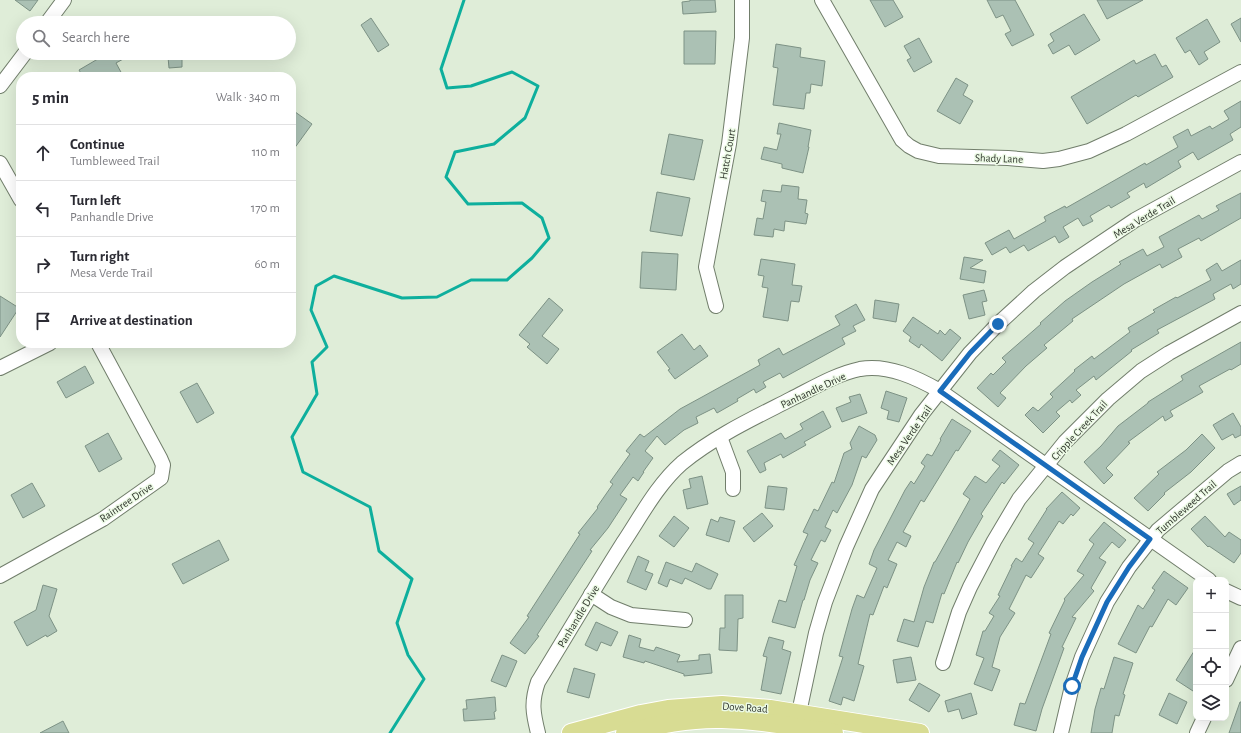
<!DOCTYPE html>
<meta charset="utf-8">
<style>
:root{--surface:#fff;--page:#f7f7f7;--text:#2b2b33;--muted:#7c7c81;--line:#e1e1e2}
body{margin:0;font-family:"Alegreya Sans",sans-serif;background:var(--page);color:var(--text)}
.controls{position:absolute;right:12px;bottom:12px;display:grid;overflow:hidden;border-radius:8px;box-shadow:0 4px 16px #0002}
.controls button{width:36px;height:36px;display:grid;place-items:center;padding:0;border:0;border-bottom:1px solid var(--line);background:var(--surface);color:var(--text);font:20px sans-serif}
.stop{position:absolute;width:12px;height:12px;margin:-9px;border:3px solid #1a6cba;border-radius:50%;background:#fff}
.stop.end{background:#1a6cba;border-color:#fff;box-shadow:0 1px 4px #0008}
.list{margin:0;padding:0;list-style:none}
h2{display:flex;justify-content:space-between;align-items:center;height:52px;margin:0;padding:0 16px;font-size:17px}
h2 small{font-size:13px;font-weight:400;color:var(--muted)}
.list li{display:grid;grid-template-columns:26px 1fr auto;gap:12px;align-items:center;box-sizing:border-box;height:56px;padding:0 16px;border-top:1px solid var(--line)}
.list b{display:block;font-size:15px;white-space:nowrap}
.list p{margin:0;font-size:13px;white-space:nowrap;color:var(--muted)}
.list em{font-size:13px;font-style:normal;color:var(--muted)}
.icon{flex:none;width:22px;height:22px;fill:none;stroke:currentColor;stroke-width:2;stroke-linecap:round;stroke-linejoin:round}
.map{position:relative;flex:none;width:1241px;height:733px;overflow:hidden}
.search{position:absolute;background:var(--surface);box-shadow:0 4px 16px #0002;left:16px;top:16px;width:280px;height:44px;display:flex;align-items:center;gap:10px;box-sizing:border-box;padding:0 14px;border-radius:22px;color:var(--muted);font-size:15px}
.panel{position:absolute;background:var(--surface);box-shadow:0 4px 16px #0002;left:16px;top:72px;width:280px;height:276px;border-radius:16px}
.map>svg:first-child{display:block}
.lines{fill:none;stroke-linecap:round;stroke-linejoin:round}
.stream{stroke:#0eaf9d;stroke-width:3}
.building{fill:#abc1b4;stroke:#7d9285}
.minor-casing{stroke:#717e6b;stroke-width:16}
.major-casing{stroke:#fff;stroke-width:20}
.minor{stroke:#fff;stroke-width:14}
.major{stroke:#d8dc93;stroke-width:18}
.route{stroke:#1a6cba;stroke-width:5}
.labels{text-anchor:middle;stroke-width:3;stroke-linejoin:round;paint-order:stroke}
.street-label{font-size:11px;fill:#2f342c;stroke:#ecfae5}
</style>
<div class="map">
<svg width="1241" height="733" viewBox="0 0 1241 733">
<rect width="100%" height="100%" fill="#dfedd8"/>
<g class="lines">
<!-- stream -->
<path class="stream" d="M390,733L424,679L408,655L397,623L412,579L379,551L370,507L303,472L292,437L317,394L312,362L327,347L311,310L316,286L334,276L402,298L437,297L471,280H507L532,258L549,238L542,218L522,203L468,204L446,177L455,152L494,144L525,118L538,86L512,72L471,86L447,88L441,69L464,0"/>
</g>
<!-- building -->
<g class="building">
<path d="M15,0H38L30,11Z"/>
<path d="M690,0H715L716,12L683,14L682,2L690,1Z"/>
<path d="M870,0H893L903,17L885,27Z"/>
<path d="M987,0H1015L1034,35L1012,46L1005,34L1011,31L1003,15L996,18Z"/>
<path d="M1097,0H1143L1107,19Z"/>
<path d="M1084,14L1100,40L1075,55L1069,45L1053,54L1048,45L1054,41L1050,34Z"/>
<path d="M371,18L389,45L378,52L361,25Z"/>
<path d="M1241,18V42L1231,24Z"/>
<path d="M1207,19L1220,42L1204,52L1208,59L1199,65L1190,50L1185,53L1176,38Z"/>
<path d="M684,31H716L715,64H684Z"/>
<path d="M919,38L932,62L914,72L907,60L911,58L904,46Z"/>
<path d="M776,44L801,48L800,57L825,61L822,86L811,84L810,93H806L804,109L773,105L778,68L773,67Z"/>
<path d="M108,53H121L125,58L116,63L122,74L116,77H83L79,70Z"/>
<path d="M1155,54L1162,67L1166,65L1173,77L1138,97L1136,95L1087,124L1071,97L1134,60L1136,64Z"/>
<path d="M182,56V67L169,68L168,57Z"/>
<path d="M956,78L968,85L963,95L973,101L960,124L937,111Z"/>
<path d="M1241,101V127L1230,134L1233,140L1198,160L1193,152L1178,161L1181,167L1146,188L1144,183L1127,193L1130,197L1111,208L1109,205L1090,216L1093,221L1083,226L1078,218L1063,227L1069,237L1059,243L1055,236L1028,251L1024,245L1010,253L1006,247L992,255L985,243L1009,230L1014,239L1046,221L1044,217L1065,206L1066,208L1145,163L1146,165L1178,147L1173,137L1188,129L1191,136L1210,126L1212,129L1229,119L1224,111Z"/>
<path d="M291,109L312,124L291,153Z"/>
<path d="M779,123L811,130L808,147H809L803,173L782,168V164L761,159L764,147L777,150L781,134H777Z"/>
<path d="M669,134L703,140L694,180L661,174Z"/>
<path d="M782,185L799,187L798,199L807,200L805,213L808,214L806,224L785,221L784,231L774,229L773,237L754,235L757,218L763,219L766,202L761,201L763,190L781,192Z"/>
<path d="M657,192L690,198L682,236L650,231Z"/>
<path d="M1241,193V218L1201,241L1199,238L1178,249L1182,257L1162,268L1160,264L1124,284L1072,319L1073,321L1044,345L1047,348L1026,366L1000,393L1006,398L998,407L977,388L991,373L993,375L1006,362L1002,358L1041,324L1040,323L1065,301L1092,282L1121,264L1119,262L1143,249L1147,256L1164,247L1159,237L1199,215L1202,219L1219,210L1216,206Z"/>
<path d="M642,252L678,254L676,290L640,288Z"/>
<path d="M964,257L983,260L970,268L986,271L984,283L960,279Z"/>
<path d="M761,259L795,264L792,285L802,286L799,302L791,301L788,321L763,317L768,288L762,287L764,276L758,275Z"/>
<path d="M1241,260V284L1233,289L1231,284L1213,294L1215,299L1157,330L1159,333L1131,350L1132,351L1096,380L1094,376L1076,390L1081,395L1072,403L1070,400L1056,412L1060,416L1043,433L1025,415L1033,407L1038,411L1053,397L1050,394L1075,371L1074,370L1092,356L1094,359L1130,332L1128,328L1155,312L1153,310L1176,297L1177,298L1211,280L1206,270L1217,263L1222,271Z"/>
<path d="M984,290L987,301L982,302L985,315L969,319L963,295Z"/>
<path d="M0,296L19,308L0,337Z"/>
<path d="M549,298L563,310L542,336L559,349L547,364L527,347L530,344L519,335Z"/>
<path d="M875,300L899,304L896,322L873,318Z"/>
<path d="M856,304L865,320L853,326L856,331L842,338L845,344L783,378L780,373L763,382L766,387L756,393L754,389L737,399L738,401L717,413L714,408L696,417L698,423L684,430L665,445L657,436L645,451L653,458L643,472H644L638,481L633,477L620,495L627,499L608,528L590,550L592,551L537,635L539,636L525,654L510,643L529,617L527,616L580,534L578,533L598,508L597,507L613,484L610,482L630,454L626,451L640,434L644,437L680,409L702,397L760,365L758,360L779,348L783,355L840,325L835,316Z"/>
<path d="M913,317L938,334L940,330L945,335L950,329L961,338L942,361L921,344L919,348L909,341L911,337L903,331Z"/>
<path d="M682,334L694,350L700,345L708,356L675,379L668,370L670,369L657,352Z"/>
<path d="M1241,342V364L1231,370L1230,369L1199,386L1203,392L1170,411L1173,416L1165,421L1163,416L1128,442L1130,443L1106,468L1113,475L1104,484L1084,462L1101,446L1118,426L1148,403V402L1183,380L1181,376Z"/>
<path d="M85,366L94,383L66,398L57,382Z"/>
<path d="M197,383L214,413L197,423L180,392Z"/>
<path d="M886,391L907,398L899,422L887,419L889,411L881,408Z"/>
<path d="M860,394L867,413L842,422L836,408L851,402L849,397Z"/>
<path d="M823,411L831,427L804,442L806,445L783,458L781,454L764,463L766,470L760,473L747,451L781,433L785,439L803,429L800,424Z"/>
<path d="M1233,413L1241,427V435L1235,438L1233,434L1222,440L1213,425Z"/>
<path d="M952,419L971,431L958,451L956,450L924,502L921,500L903,532L911,536L906,547L897,542L888,560L897,564L887,588L884,586L873,615L870,614L858,664L864,666L854,701L843,697L841,705L829,701L843,657L839,656L852,609L857,595L864,598L877,568L869,564L874,550L905,490L911,481L914,484L925,466L921,463L927,454L932,456L941,440L940,439Z"/>
<path d="M859,426L875,435L877,440L866,458L862,456L852,485L837,513L833,510L825,527L831,530L825,542L821,540L811,560L818,563L810,580L804,600H803L795,628L772,622L779,600L786,602L797,566L794,565L808,534L803,532L814,509L818,511L832,482L834,483L844,453L852,449L850,443Z"/>
<path d="M108,433L122,459L99,472L85,446Z"/>
<path d="M1202,434L1215,448L1191,472L1164,493L1165,494L1148,511L1134,498L1159,474L1157,472L1186,450Z"/>
<path d="M1000,450L1019,465L1004,484L1002,482L981,514L983,516L968,542L958,563L957,562L944,594L942,593L933,623L926,621L918,647L897,641L904,619L914,622L924,587L934,562H935L970,499L963,494L975,476L986,483L1000,466L992,460Z"/>
<path d="M702,476L708,504L687,509L683,490L691,488L689,479Z"/>
<path d="M32,483L45,506L23,518L11,495Z"/>
<path d="M768,486L787,488L784,510L765,508Z"/>
<path d="M1241,486V500L1234,505L1227,494Z"/>
<path d="M1062,492L1080,508L1073,516L1071,514L1063,524L1059,521L1038,554L1044,558L1031,578L1026,575L1009,609L1015,613L1000,637L992,667L1000,670L992,691L974,684L984,658L976,655L983,631H985L994,616L989,613L1000,596L998,595L1012,566H1011L1016,558L1022,562L1034,543L1028,539L1047,509H1046Z"/>
<path d="M762,513L773,526L754,542L743,528Z"/>
<path d="M674,516L689,528L674,547L659,536Z"/>
<path d="M1205,516L1225,537L1229,532L1241,540V553L1234,563L1209,546L1208,547L1191,529Z"/>
<path d="M720,517L735,521L729,542L706,535L711,519L718,522Z"/>
<path d="M1104,522L1126,540L1119,548L1112,542L1099,558L1106,562L1091,588L1094,591L1072,617L1076,618L1062,647L1064,648L1042,709L1036,731L1014,725L1020,703L1025,704L1051,634L1049,633L1065,600L1064,599L1084,575L1077,571L1094,544L1089,540Z"/>
<path d="M219,540L229,560L183,584L172,564Z"/>
<path d="M638,556L649,561L645,571L653,574L646,590L627,582Z"/>
<path d="M666,562L692,572L696,563L718,574L711,589H708L685,578L682,584L670,579L667,587L658,583Z"/>
<path d="M1164,571L1188,588L1176,605L1168,599L1152,627L1150,626L1136,653L1118,644L1138,605L1143,609L1155,590L1152,588Z"/>
<path d="M43,585L57,589L49,616L57,631L47,637L46,635L27,646L14,622L36,610Z"/>
<path d="M725,595H743V618L738,619L737,651L719,650L720,628H725Z"/>
<path d="M596,622L618,632L611,646L601,642L597,651L585,645Z"/>
<path d="M629,635L641,639L639,647L654,651L656,647L680,655L677,662L699,660V655L710,654L712,673L684,676V674L645,661L644,663L623,657Z"/>
<path d="M769,637L784,641L782,649L791,652L781,694L761,690L767,657L763,656Z"/>
<path d="M1196,648V687L1193,691L1176,680Z"/>
<path d="M502,655L517,661L506,687L491,681Z"/>
<path d="M911,657L916,680L897,683L893,660Z"/>
<path d="M1114,657L1133,663L1123,694L1125,695L1119,716L1115,715L1112,733H1091L1095,709L1101,688L1104,689Z"/>
<path d="M574,668L595,674L589,698L567,692Z"/>
<path d="M919,683L940,695L929,712L909,700Z"/>
<path d="M971,693L977,714L962,719L959,709L948,712L945,701Z"/>
<path d="M1169,693L1187,702L1177,724L1159,715Z"/>
<path d="M495,697L496,711L494,712L495,719L464,721L463,709H467L466,700Z"/>
<path d="M1240,702H1241V733H1229Z"/>
<path d="M63,721L69,733H40Z"/>
</g>
<g class="lines">
<!-- minor casing -->
<g class="minor-casing">
<g id="minor">
<path d="M822,0L902,140L909,146L918,151L939,156L1008,158L1043,161L1059,159L1089,151L1126,134L1241,72"/>
<path d="M47,23L64,0"/>
<path d="M0,86L25,53"/>
<path d="M0,163L21,200"/>
<path d="M716,306L706,267L729,144L742,38V0"/>
<path d="M0,368L50,343"/>
<path d="M720,437L733,472V489"/>
<path d="M0,576L103,519L161,478L163,465L160,458L98,343"/>
<path d="M1226,591L1241,598"/>
<path d="M591,594L611,607L631,615L685,620"/>
<path d="M943,663L959,612L970,587L994,541L1019,499L1065,442L1108,399L1141,371L1169,353L1241,313"/>
<path d="M1226,680L1241,648"/>
<path d="M797,722L816,633L825,602L846,547L872,489L921,415L970,353L998,324L1034,291L1065,267L1135,220L1241,162"/>
<path d="M538,733C533,713 531,702 538,682C566,636 594,589 623,543C641,516 657,485 682,463C715,436 754,418 791,399C813,388 836,374 860,369C888,364 917,378 940,391L1209,580"/>
<path d="M1061,733L1072,686L1082,657L1107,602L1129,567L1158,530L1228,471L1241,463"/>
<path d="M1197,733L1204,718"/>
</g>
</g>
<!-- major casing -->
<g class="major-casing">
<g id="major">
<path d="M571,733L641,714L668,709L722,705L770,709L920,733"/>
<path d="M625,733C657,725 689,718 722,719C760,720 797,727 834,733"/>
</g>
</g>
<!-- minor -->
<use href="#minor" class="minor"/>
<!-- major -->
<use href="#major" class="major"/>
</g>
<g class="lines">
<!-- route -->
<path class="route" d="M998,324L970,353L940,391L1150,539L1129,567L1107,602L1082,657L1072,686"/>
</g>
<g class="labels">
<!-- street labels -->
<g class="street-label">
<text transform="translate(727 154) rotate(-80)" y="4">Hatch Court</text>
<text transform="translate(999 158) rotate(2)" y="4">Shady Lane</text>
<text transform="translate(1144 217) rotate(-31)" y="4">Mesa Verde Trail</text>
<text transform="translate(813 390) rotate(-25)" y="4">Panhandle Drive</text>
<text transform="translate(1079 430) rotate(-47)" y="4">Cripple Creek Trail</text>
<text transform="translate(909 435) rotate(-55)" y="4">Mesa Verde Trail</text>
<text transform="translate(126 502) rotate(-34)" y="4">Raintree Drive</text>
<text transform="translate(1186 507) rotate(-41)" y="4">Tumbleweed Trail</text>
<text transform="translate(578 616) rotate(-59)" y="4">Panhandle Drive</text>
<text transform="translate(745 707) rotate(4)" y="4">Dove Road</text>
</g>
</g>
</svg>
<div class="controls">
<button>+</button>
<button>−</button>
<button><svg class="icon" aria-label="locate" viewBox="0 0 24 24"><circle cx="12" cy="12" r="6"/><path d="M12 2v4M12 18v4M2 12h4M18 12h4"/></svg></button>
<button><svg class="icon" aria-label="layers" viewBox="0 0 24 24"><path d="M12 4l9 5-9 5-9-5zM3 14l9 5 9-5"/></svg></button>
</div>
<div class="stop" style="left:1072px;top:686px"></div>
<div class="stop end" style="left:998px;top:324px"></div>
<div class="search"><svg class="icon" aria-label="search" viewBox="0 0 24 24"><circle cx="10" cy="10" r="6"/><path d="M15 15l6 6"/></svg>Search here</div>
<section class="panel">
<h2>5 min<small>Walk · 340 m</small></h2>
<ul class="list">
<li><svg class="icon" aria-label="ahead" viewBox="0 0 24 24"><path d="M12 20V5M6 11l6-6 6 6"/></svg><div><b>Continue</b><p>Tumbleweed Trail</p></div><em>110 m</em></li>
<li><svg class="icon" aria-label="left" viewBox="0 0 24 24"><path d="M17 20v-9H6M10 6l-5 5 5 5"/></svg><div><b>Turn left</b><p>Panhandle Drive</p></div><em>170 m</em></li>
<li><svg class="icon" aria-label="right" viewBox="0 0 24 24"><path d="M7 20v-9h11M14 6l5 5-5 5"/></svg><div><b>Turn right</b><p>Mesa Verde Trail</p></div><em>60 m</em></li>
<li><svg class="icon" aria-label="arrive" viewBox="0 0 24 24"><path d="M6 21V4h12l-3 4 3 4H6"/></svg><div><b>Arrive at destination</b></div></li>
</ul>
</section>
</div>
